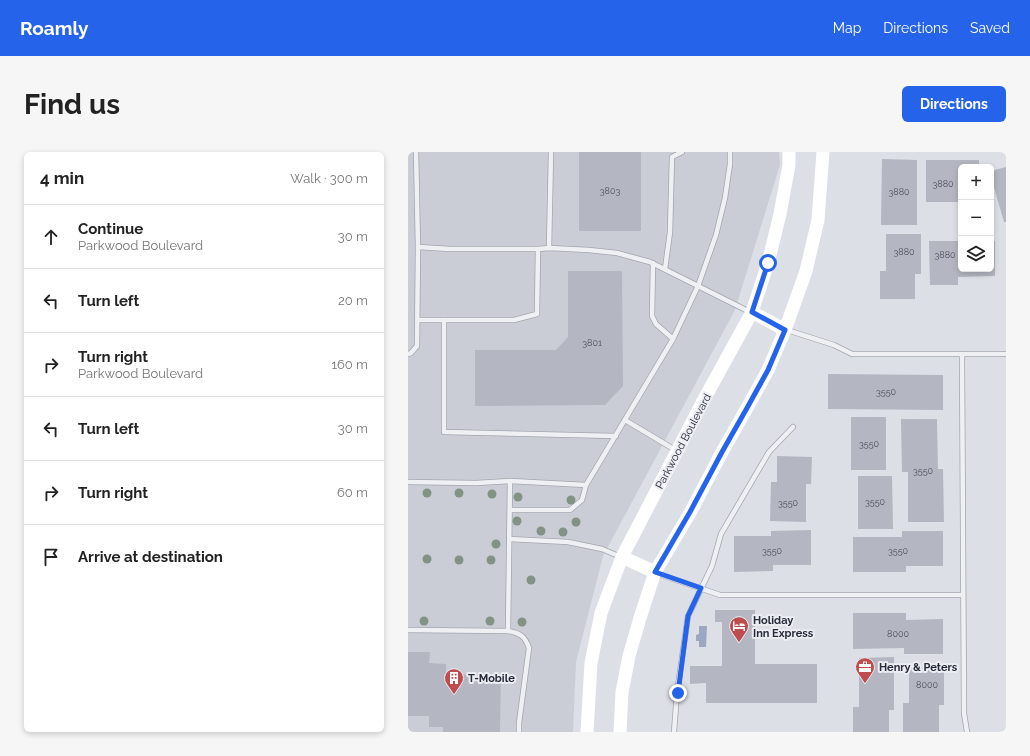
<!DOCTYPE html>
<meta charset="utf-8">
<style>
:root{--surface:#fff;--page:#f6f6f6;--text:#222;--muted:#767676;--line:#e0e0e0;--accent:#2563eb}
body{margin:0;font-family:Raleway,sans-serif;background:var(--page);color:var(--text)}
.controls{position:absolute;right:12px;top:12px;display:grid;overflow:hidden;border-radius:6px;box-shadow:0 2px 6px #0003}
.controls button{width:36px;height:36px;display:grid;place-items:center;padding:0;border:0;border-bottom:1px solid var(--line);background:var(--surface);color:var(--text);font:20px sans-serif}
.stop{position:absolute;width:12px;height:12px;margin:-9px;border:3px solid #2563eb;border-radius:50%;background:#fff}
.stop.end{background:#2563eb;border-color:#fff;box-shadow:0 1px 4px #0008}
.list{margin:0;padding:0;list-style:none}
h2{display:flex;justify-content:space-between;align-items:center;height:52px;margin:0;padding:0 16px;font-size:17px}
h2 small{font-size:13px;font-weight:400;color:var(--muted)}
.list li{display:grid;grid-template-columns:26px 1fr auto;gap:12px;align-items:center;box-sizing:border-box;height:64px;padding:0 16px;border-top:1px solid var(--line)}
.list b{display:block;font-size:15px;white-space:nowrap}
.list p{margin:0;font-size:13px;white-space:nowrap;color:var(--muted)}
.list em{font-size:13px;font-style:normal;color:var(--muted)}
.icon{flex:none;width:22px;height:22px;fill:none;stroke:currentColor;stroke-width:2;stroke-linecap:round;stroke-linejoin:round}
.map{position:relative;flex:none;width:598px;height:580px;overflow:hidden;border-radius:6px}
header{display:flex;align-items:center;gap:24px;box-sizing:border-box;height:56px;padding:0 20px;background:var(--accent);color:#fff}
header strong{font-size:19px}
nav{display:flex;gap:22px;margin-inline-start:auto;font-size:14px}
.intro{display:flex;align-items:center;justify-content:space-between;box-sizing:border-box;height:96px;padding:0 24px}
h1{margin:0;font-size:28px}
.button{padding:10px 18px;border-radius:6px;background:var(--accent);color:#fff;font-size:14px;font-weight:700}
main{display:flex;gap:24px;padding:0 24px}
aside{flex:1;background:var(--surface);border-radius:6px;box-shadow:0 2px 6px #0003}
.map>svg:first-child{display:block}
.built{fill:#cbcdd6}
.water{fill:#9aa8c2}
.building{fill:#b4b7c1}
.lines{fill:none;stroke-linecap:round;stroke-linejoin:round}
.service-casing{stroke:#a2a6ae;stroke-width:6}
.service{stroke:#eef0f4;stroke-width:4.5}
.secondary{stroke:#fff;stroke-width:13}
.tree{fill:#829385}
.route{stroke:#2563eb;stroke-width:5}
.labels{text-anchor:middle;stroke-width:4;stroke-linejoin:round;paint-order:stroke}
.number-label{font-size:9px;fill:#4b4f5c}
.street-label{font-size:11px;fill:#282c3a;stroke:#ebedf3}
.poi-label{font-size:11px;font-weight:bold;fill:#282c3a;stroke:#ebedf3;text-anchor:start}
</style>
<header>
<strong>Roamly</strong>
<nav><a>Map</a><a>Directions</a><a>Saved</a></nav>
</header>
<div class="intro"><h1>Find us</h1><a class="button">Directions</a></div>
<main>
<aside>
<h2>4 min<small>Walk · 300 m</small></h2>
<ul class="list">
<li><svg class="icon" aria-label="ahead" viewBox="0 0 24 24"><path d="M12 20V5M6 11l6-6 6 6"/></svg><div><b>Continue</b><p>Parkwood Boulevard</p></div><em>30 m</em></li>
<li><svg class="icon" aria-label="left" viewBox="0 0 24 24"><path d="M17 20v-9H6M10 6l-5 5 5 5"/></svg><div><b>Turn left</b></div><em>20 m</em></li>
<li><svg class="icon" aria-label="right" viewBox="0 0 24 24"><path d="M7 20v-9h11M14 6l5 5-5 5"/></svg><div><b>Turn right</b><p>Parkwood Boulevard</p></div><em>160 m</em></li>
<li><svg class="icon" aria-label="left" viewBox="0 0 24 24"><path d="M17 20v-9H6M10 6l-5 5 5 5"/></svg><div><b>Turn left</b></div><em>30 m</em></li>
<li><svg class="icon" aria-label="right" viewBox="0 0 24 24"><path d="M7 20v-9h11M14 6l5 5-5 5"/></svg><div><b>Turn right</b></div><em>60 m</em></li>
<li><svg class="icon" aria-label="arrive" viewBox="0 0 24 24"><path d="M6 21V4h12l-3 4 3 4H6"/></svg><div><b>Arrive at destination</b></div></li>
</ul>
</aside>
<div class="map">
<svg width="598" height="580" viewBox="0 0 598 580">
<rect width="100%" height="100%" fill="#dcdfe5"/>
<!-- built -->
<path class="built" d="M0,0H371L372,13L327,158L195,404L168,510L165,580H0Z"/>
<!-- water -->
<path class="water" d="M291,474H299L298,495H291V489H288V483L291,482Z"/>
<!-- building -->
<g class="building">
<rect x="171" y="0" width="62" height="79"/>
<path d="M474,7L509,8V73H473Z"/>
<path d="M518,8H571V15H553V50H518Z"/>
<path d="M598,15V70H596L583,25V19Z"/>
<path d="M478,82H513V122H507V147H472V119H478Z"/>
<path d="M521,89H553V117H583V89H587V124L550,125V133H522Z"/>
<path d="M160,119H214L215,234L197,253L67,254V198H148L160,185Z"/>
<path d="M420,222L535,223V258L420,257Z"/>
<rect x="443" y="265" width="35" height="53"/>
<path d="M493,267H529L530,317H535L536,370H500V320H494Z"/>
<path d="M369,304L404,305L403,332H398V370L362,369L363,330H369Z"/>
<path d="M450,324H484L485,377H450Z"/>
<path d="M403,378V413H365V419L326,420V384H363V379Z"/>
<path d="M494,379H535V414H498V420H445V385H494Z"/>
<path d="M307,458H347V512H409V551H298V531L282,532V514H314V470H307Z"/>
<path d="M445,461H498V468L535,467V502H496V496L445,497Z"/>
<path d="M0,500H22L21,511L38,512V522L93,523L92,580H35V575H21V564H0Z"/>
<path d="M486,505V558H481V580H445V555H451V506Z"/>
<path d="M501,514H536V553H531V580H495V551H501Z"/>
</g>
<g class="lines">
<!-- service casing -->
<g class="service-casing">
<g id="service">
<path d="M8,0L10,95"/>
<path d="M141,96L143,0"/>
<path d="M130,97L129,162L106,168H36V280L208,284"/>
<path d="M245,111L244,164L248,172L265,187"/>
<path d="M257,117L262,80L264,5L274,0"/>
<path d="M9,168H36"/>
<path d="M379,178L426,193L444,202H598"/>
<path d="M0,202L3,201L9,194L10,95L42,97H130L141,96L181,98L209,101L242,110L342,160"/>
<path d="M554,202L556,561L559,580"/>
<path d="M217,268L269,299"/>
<path d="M102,329L178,333L265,187L290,134L308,83L317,46L322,12V0"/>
<path d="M0,330L68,331L102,329L100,479C112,481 117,484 121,496L111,571V580"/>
<path d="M102,358H162L174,348L178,333"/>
<path d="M101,387L160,390L194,397L213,405"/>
<path d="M248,421L312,443H555"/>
<path d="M0,478L100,479"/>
<path d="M266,580L269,541L280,464L304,414L313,382L361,300L385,275"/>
</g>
</g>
<!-- service -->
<use href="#service" class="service"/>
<!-- secondary -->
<g class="secondary">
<path d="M344,160L377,178"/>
<path d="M214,405L247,420"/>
<path d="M179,580L183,511L193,461L214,405L294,251L344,160L360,111L372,62L381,13V0"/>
<path d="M212,580L214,540L221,504L232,466L247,420L282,361L314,300L339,256L360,218L377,178L398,119L410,68L415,0"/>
</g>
</g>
<!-- trees -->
<g class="tree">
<circle cx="19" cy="341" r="4.5"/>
<circle cx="51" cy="341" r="4.5"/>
<circle cx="84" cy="342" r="4.5"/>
<circle cx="110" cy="345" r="4.5"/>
<circle cx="163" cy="348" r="4.5"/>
<circle cx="109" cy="369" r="4.5"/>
<circle cx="168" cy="370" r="4.5"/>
<circle cx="133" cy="379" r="4.5"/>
<circle cx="155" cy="380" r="4.5"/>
<circle cx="88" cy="392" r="4.5"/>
<circle cx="19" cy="407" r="4.5"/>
<circle cx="51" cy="408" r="4.5"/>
<circle cx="83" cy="408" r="4.5"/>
<circle cx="123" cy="428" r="4.5"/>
<circle cx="16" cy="469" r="4.5"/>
<circle cx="82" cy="469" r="4.5"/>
<circle cx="114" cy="470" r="4.5"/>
</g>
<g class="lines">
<!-- route -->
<path class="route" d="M270,541L280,464L293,436L247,420L282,360L314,300L339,256L360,218L377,178L344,160L360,111"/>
</g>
<!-- icons -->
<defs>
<g id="hotel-pin" transform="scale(1)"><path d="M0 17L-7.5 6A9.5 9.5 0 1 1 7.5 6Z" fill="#bf4c4e" stroke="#ebedf3"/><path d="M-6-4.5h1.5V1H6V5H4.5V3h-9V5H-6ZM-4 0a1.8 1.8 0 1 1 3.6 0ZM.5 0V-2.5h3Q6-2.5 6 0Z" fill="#fff"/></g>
<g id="office-pin" transform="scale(1)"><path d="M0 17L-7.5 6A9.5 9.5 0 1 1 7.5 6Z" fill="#bf4c4e" stroke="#ebedf3"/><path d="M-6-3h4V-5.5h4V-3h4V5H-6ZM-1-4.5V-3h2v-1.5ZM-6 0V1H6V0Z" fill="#fff"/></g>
<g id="building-pin" transform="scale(1)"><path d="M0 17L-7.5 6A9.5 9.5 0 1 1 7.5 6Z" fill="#bf4c4e" stroke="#ebedf3"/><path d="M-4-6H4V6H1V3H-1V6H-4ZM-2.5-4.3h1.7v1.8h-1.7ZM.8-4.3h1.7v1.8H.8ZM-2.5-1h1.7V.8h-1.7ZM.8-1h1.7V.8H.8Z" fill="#fff"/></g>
</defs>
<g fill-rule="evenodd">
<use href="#hotel-pin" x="331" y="474"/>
<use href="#office-pin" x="457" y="515"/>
<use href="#building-pin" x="46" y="526"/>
</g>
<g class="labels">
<!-- number labels -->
<g class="number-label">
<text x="535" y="35">3880</text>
<text x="202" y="42">3803</text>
<text x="491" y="43">3880</text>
<text x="496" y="103">3880</text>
<text x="537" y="106">3880</text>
<text x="184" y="194">3801</text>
<text x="478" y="243">3550</text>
<text x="461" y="295">3550</text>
<text x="515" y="322">3550</text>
<text x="467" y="353">3550</text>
<text x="380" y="354">3550</text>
<text x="364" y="402">3550</text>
<text x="490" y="402">3550</text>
<text x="490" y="485">8000</text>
<text x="519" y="536">8000</text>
</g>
<!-- street labels -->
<g class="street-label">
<text transform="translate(275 289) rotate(-62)" y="4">Parkwood Boulevard</text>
</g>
<!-- poi labels -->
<g class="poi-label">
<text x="345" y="472">Holiday<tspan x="345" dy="13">Inn Express</tspan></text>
<text x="471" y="519">Henry &amp; Peters</text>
<text x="60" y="530">T-Mobile</text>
</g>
</g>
</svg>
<div class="controls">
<button>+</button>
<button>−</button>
<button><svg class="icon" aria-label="layers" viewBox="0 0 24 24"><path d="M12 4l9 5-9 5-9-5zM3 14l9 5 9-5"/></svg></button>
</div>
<div class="stop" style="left:360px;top:111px"></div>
<div class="stop end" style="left:270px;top:541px"></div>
</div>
</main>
